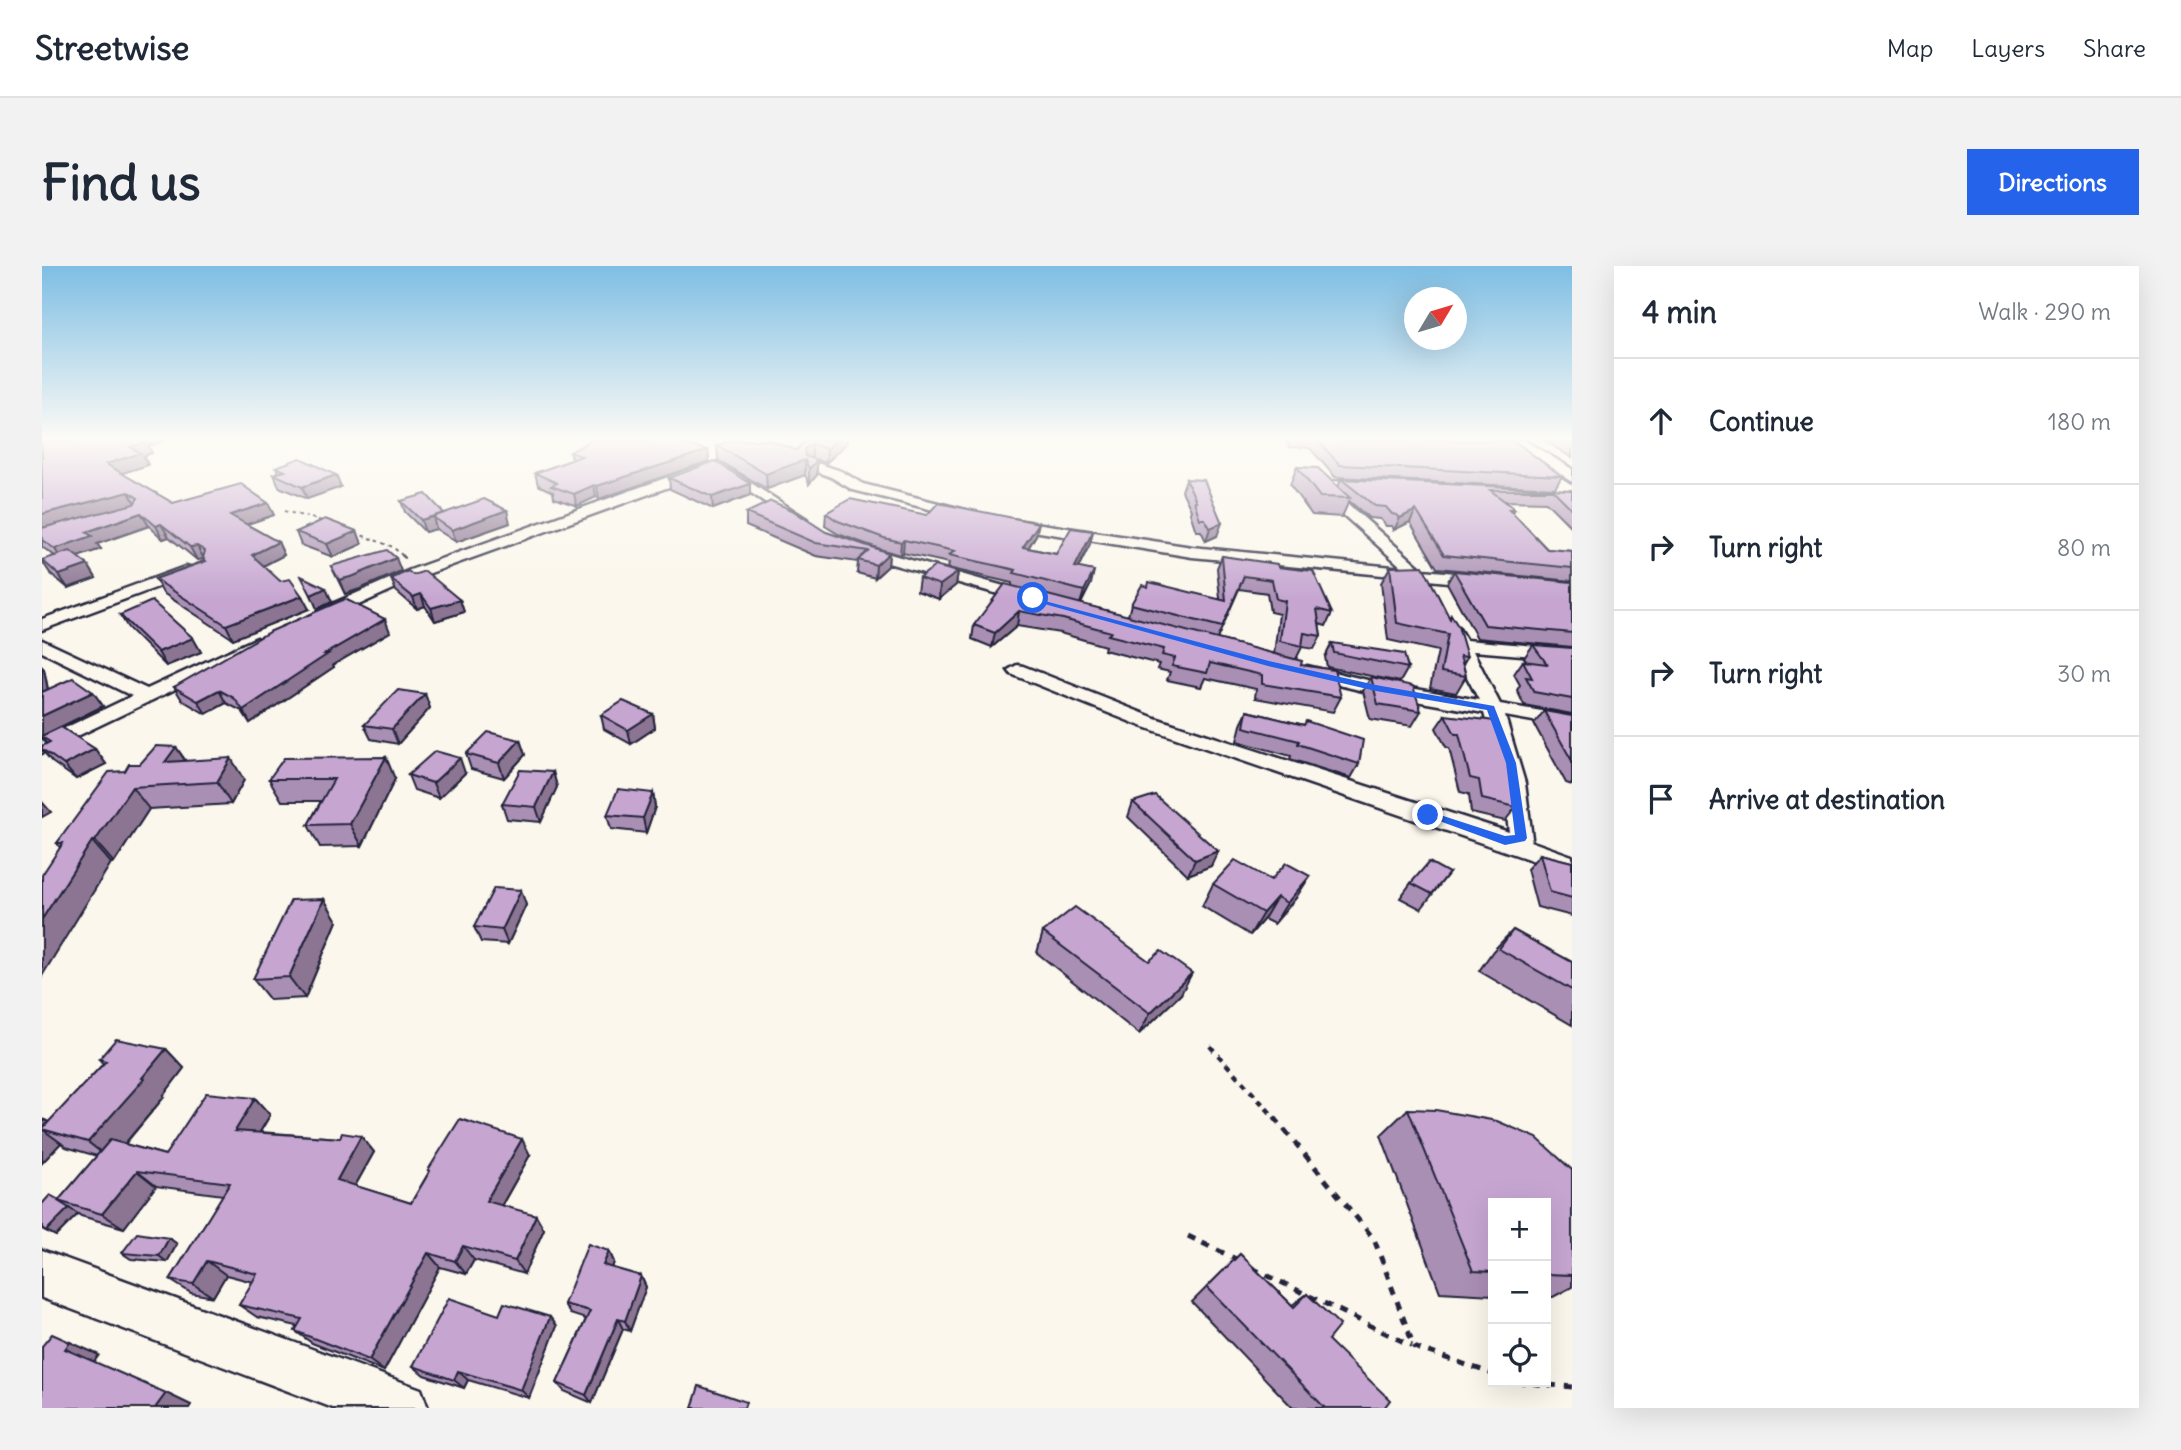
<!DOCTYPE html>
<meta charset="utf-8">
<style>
:root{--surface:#fff;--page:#f2f2f3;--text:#1f2937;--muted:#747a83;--line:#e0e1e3;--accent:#2563eb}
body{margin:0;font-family:Delius,sans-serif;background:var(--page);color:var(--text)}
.controls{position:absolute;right:21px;bottom:21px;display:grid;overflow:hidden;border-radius:0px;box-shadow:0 7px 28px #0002}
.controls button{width:63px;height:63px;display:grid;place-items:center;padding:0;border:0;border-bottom:2px solid var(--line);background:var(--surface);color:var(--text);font:35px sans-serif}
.compass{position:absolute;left:1362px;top:21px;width:63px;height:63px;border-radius:50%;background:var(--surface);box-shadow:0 7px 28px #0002;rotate:52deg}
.stop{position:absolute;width:21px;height:21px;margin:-16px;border:5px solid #2563eb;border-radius:50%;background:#fff}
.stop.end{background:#2563eb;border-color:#fff;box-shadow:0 2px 7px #0008}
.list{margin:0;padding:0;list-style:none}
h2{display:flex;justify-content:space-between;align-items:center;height:91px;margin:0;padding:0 28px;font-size:30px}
h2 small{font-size:23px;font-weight:400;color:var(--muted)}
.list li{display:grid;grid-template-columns:46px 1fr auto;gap:21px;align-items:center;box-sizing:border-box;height:126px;padding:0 28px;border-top:2px solid var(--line)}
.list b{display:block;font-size:26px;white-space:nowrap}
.list em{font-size:23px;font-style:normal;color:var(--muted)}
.icon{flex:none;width:38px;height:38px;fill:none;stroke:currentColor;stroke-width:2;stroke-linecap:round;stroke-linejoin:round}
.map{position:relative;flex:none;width:1530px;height:1142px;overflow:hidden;border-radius:0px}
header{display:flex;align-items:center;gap:42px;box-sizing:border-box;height:98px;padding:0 35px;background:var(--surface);border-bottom:2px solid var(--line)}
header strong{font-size:33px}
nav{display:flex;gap:38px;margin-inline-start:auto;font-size:24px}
.intro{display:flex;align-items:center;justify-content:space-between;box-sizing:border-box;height:168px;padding:0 42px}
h1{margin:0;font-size:49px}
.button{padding:18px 32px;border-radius:0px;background:var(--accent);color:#fff;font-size:24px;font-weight:700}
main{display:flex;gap:42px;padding:0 42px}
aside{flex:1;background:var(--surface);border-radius:0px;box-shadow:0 7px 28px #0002}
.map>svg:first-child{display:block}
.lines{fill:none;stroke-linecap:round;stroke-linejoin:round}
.street-casing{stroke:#22223b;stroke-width:5}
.secondary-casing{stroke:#22223b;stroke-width:5}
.path-far3{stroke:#22223b;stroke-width:2;stroke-dasharray:3.5 3.5;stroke-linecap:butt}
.path-far2{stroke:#22223b;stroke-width:2.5;stroke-dasharray:4.5 4.5;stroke-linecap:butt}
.path-far1{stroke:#22223b;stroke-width:4.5;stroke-dasharray:6 6;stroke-linecap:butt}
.path{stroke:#22223b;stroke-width:5;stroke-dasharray:8 8;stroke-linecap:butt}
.street{fill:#fbf7ec;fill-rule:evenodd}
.secondary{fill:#fbf7ec;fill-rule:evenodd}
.wall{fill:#aa8fb4;stroke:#22223b;stroke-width:2;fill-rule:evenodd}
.shaded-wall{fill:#8b7492;stroke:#22223b;stroke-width:2}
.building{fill:#c6a6d1;stroke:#22223b;stroke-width:2}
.route{fill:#2563eb}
</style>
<header>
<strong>Streetwise</strong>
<nav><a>Map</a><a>Layers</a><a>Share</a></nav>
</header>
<div class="intro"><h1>Find us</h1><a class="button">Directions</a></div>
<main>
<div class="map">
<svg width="1530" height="1142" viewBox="0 0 1530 1142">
<rect width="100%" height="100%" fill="#fbf7ec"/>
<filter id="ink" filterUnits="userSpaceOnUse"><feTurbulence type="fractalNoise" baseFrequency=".0143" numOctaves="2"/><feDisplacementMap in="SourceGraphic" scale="14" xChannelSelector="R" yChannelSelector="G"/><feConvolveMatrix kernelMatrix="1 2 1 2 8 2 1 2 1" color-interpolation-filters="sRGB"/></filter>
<g filter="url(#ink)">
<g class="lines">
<!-- street casing -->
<g class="street-casing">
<g id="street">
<path d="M769,195L799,205L821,218L928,245L930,248L923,252L811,224L789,211L764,202L763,199Z"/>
<path d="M676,196L765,253L758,257L753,256L674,204L380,310L288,352H276L274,348L276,344L368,304L654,201Z"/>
<path d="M1276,215L1334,216L1336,219L1329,223H1289L1381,304L1436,309L1444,314L1436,319L1386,314L1380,316L1372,312L1150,291L967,261L960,257L967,253L1150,281L1361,302L1271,222L1269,219Z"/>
<path d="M819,280L994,329L996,332L988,337L814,288L811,285L814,282Z"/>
<path d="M145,300L151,302L153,305L151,308L0,364V353Z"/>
<path d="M1410,360L1416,361L1424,374L1530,383V393L1431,385L1458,438L1530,450V462L1463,450L1483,517L1490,572L1488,575L1530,590V608L1099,460L969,408L966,404L975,399L981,400L1113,452L1467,566L1461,517L1442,447L1334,428L1259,410L1256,406L1265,400L1334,416L1437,434L1401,365Z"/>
<path d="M215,372L224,377L221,381L0,487V473L90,430L0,386V374L105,423Z"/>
</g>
</g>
<!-- secondary casing -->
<g class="secondary-casing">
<g id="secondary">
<path d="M1463,174H1482L1530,203V216Z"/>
<path d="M0,984L360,1116L379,1123L386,1142H291L0,1032Z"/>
</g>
</g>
<!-- path-far3 -->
<g class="path-far3">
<path d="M242,245L284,256"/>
<path d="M314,267L351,281L362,291"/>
</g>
<!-- path-far2 -->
<path class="path-far2" d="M360,289L365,294"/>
<!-- path-far1 -->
<path class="path-far1" d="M1168,780L1234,853"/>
<!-- path -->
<g class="path">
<path d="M1232,851L1332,973L1372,1081L1451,1108"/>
<path d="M1146,970L1194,993"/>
<path d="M1210,1002L1370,1080"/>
<path d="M1475,1116L1530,1121"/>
</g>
<!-- street -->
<use href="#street" class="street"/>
<!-- secondary -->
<use href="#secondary" class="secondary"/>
</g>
<!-- wall -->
<g class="wall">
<path d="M0,174H124L106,180L110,187L101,190L106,199L79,207L131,237L232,249L204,258L236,276L242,289L221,300L267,343L191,373L121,327L113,313L162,295L161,293L155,294L127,271L121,273L107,260L55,278L59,283L35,291L46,299L54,312L26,322L8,307L0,295L13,290L0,281Z"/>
<path d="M764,174H806V176L784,197L775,194V209L767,218L763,209L725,223L676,194L675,179L754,184Z"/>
<path d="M1242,174H1424L1520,210L1513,222L1293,211L1268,182L1248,181Z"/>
<path d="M1502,174H1530V192Z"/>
<path d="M666,184L667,195L557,233L554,231L535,240L512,232L511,226L496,219L493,207L530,194L528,186Z"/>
<path d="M234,201L294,209L299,221L265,233L237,221L232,208L237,207Z"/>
<path d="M1255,201L1296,221L1299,213L1530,225V262L1504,236L1463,235L1473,243L1470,246L1505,283L1530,285V315L1395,302L1368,256L1352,264L1350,260H1344L1338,253L1327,252L1307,235L1300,251L1270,249L1248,219Z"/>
<path d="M627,212L708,229L671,243L628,223Z"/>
<path d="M1144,213L1175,270L1164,275L1159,265H1154L1148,247L1149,244L1140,225Z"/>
<path d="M359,235L402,247L468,257L414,276L394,263L383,266L363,246Z"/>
<path d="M704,247L784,266L847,287L846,300L833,312L815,307L816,296L774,290L704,260Z"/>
<path d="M784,247L994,269L986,282L1014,288L1051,265L1048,278L1036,302L1049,318L1039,338L1086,350L1089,338L1178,333L1175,302L1180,290L1236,301L1290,347L1284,360L1277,358L1279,370L1272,383L1260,381L1254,393L1259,399L1299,431L1291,446L1213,432L1214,423L1163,412L1159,421L1125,414L1128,406L1115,403L1117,398L1062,384L1063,380L1018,367L975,360L950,381L930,373L932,359L970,320V317L906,302L907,297L861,287L858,289L841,284L796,268L783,260ZM1197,323L1225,327L1228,346L1237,348L1232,388L1175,373Z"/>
<path d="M315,265L320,278L291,291L259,279L254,266Z"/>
<path d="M289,300L359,305L318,323L303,328Z"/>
<path d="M1348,301L1407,352L1409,349L1425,391L1421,398L1424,410L1414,427L1388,422L1396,385L1346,374L1339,317Z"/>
<path d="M1412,305L1530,316V381L1435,372L1405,317Z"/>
<path d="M916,306L914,319L897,333L875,325L877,312Z"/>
<path d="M371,309L418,334L422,346L393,355L383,340L375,343L354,325L349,313Z"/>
<path d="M78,349L151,372L159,386L124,400L86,362Z"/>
<path d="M348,366L291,399L292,401L208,457L200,445L184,437L164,448L140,434L132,421Z"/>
<path d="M1290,377L1366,402L1358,416L1285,401L1283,391Z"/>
<path d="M1491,379L1530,382V448L1482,439L1475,424L1478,419L1472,408L1481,395L1485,396L1482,392Z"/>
<path d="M0,401L2,403L6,423L51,426L61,440L19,461L53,483L64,498L34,513L10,496L0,484V480L5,478L0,472Z"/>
<path d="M1329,411L1379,445L1370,460L1328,453L1321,425Z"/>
<path d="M383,428L388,442L356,478L329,473L322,459Z"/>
<path d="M1205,445L1262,459L1317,498L1309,512L1248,493L1249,490L1195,475L1199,459Z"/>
<path d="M1502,445L1530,450V519L1524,517L1492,458Z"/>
<path d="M611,448L613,462L589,478L562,463L559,449Z"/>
<path d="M1403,449L1474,541L1463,555L1429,547L1427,528L1418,526L1407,482L1404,481L1394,462Z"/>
<path d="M478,474L483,489L462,512L429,503L424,488Z"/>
<path d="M134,481L144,495L202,514L189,538L107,543L72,597H69L18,582L15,577L83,505Z"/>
<path d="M511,506L515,521L499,556L465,553L460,538Z"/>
<path d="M423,507L397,532L372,524L366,509Z"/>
<path d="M227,513H353L320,580L278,581L266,559L279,535H240Z"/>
<path d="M611,527L613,541L604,567L569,563L565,549Z"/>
<path d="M1091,536L1176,585L1169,600L1146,609L1086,551Z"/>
<path d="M1498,588L1530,596V650L1495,641L1485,603Z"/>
<path d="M1407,607L1379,643L1358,632L1369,617Z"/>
<path d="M1229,614L1254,632L1232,658L1222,653L1208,669L1160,640L1171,618Z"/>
<path d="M282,633L295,655L263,732L228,734L211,713Z"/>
<path d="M484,639L466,678L439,676L432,661Z"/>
<path d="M1471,664L1530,696V759L1437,705L1451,685Z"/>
<path d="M1001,666L1139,728L1097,768L995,687Z"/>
<path d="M124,783L142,802L121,830L122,831L83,878L123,889L213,832L228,849L218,866L298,872L319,870L332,886L313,920L369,937L387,906L386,904L488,889L460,939L502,963L482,1008L432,994L424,1008L398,1001L342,1105L270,1077L253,1065L255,1060L215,1051L197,1039L211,1016L184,1009L171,1031L149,1027L128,1014L181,929L114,920L82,962L39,950L36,948L14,970L0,963L17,934L55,890L24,881L19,877L0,897V853L7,856L61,798L57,793Z"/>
<path d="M1366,843L1530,904V1021L1511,1031H1504V937H1451V1029L1398,1026L1339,869Z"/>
<path d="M127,972L135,978L125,996L89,993L80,987Z"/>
<path d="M567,985L572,996L570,1002L599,1010L604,1021L588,1065L581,1063L550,1137L522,1125L515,1117L544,1053L528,1048L522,1038Z"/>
<path d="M1198,988L1250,1039L1265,1028L1286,1074L1342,1142H1251L1150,1036Z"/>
<path d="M457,1049L515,1060L487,1132L426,1114L422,1122L382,1109L371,1100Z"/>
</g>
<!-- shaded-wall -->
<g class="shaded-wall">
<path d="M92,174H124L106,180L110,187L101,190L106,199L71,210L64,198L88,181Z"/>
<path d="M794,174H806V176L784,197L785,183Z"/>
<path d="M770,178V193L763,196V209L725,223L724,208L762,183Z"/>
<path d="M666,184L667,195L557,233L555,220Z"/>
<path d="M775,194V209L767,218V203Z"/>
<path d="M294,209L299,221L265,233L260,221Z"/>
<path d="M708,218V229L671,243L670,231Z"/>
<path d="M552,219L554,231L535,240L532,228Z"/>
<path d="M87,226L94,239L0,262V248Z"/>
<path d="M226,237L232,249L194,262L188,249Z"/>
<path d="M465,244L468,257L414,276L410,264Z"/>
<path d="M1374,244L1368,256L1352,264L1358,252Z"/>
<path d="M99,247L107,260L55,278L59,283L21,296L13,283L44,266Z"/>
<path d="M403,248L391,251L394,263L383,266L379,254Z"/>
<path d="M997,257L994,269L979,294L981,281Z"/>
<path d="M1180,257L1175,270L1164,275L1168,262Z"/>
<path d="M119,258L127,271L121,273L114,260Z"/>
<path d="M315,265L320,278L291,291L285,278Z"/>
<path d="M1051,265L1048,278L1030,314L1033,301Z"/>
<path d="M862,274L861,287L858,289L859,276Z"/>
<path d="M236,276L242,289L217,302L210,289Z"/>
<path d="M155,280L162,293L155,294L148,281Z"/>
<path d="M847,287L846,300L833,312L834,299Z"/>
<path d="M354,292L359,305L318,323L303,328L297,314Z"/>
<path d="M46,299L54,312L26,322L17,309Z"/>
<path d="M1052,305L1049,318L1038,338L1042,325Z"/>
<path d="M916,306L914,319L897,333L898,319Z"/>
<path d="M284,322L290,336L275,343L269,329Z"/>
<path d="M379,328L383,340L375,343L371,331Z"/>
<path d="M260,330L267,343L191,373L184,359Z"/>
<path d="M418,334L422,346L393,355L389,342Z"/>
<path d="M977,345L975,360L950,381L953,367Z"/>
<path d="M343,353L348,366L291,399L292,401L208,457L201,444L283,388Z"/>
<path d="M151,372L159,386L124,400L116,386Z"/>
<path d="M0,401L2,403L9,441L0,429Z"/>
<path d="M177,424L184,437L164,448L156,435Z"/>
<path d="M51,426L61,440L0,470V450Z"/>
<path d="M383,428L388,442L356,478L350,463Z"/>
<path d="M611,448L613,462L589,478L586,464Z"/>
<path d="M478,474L483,489L462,512L457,497Z"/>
<path d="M134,481L148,502L123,496Z"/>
<path d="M53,483L64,498L34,513L22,499Z"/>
<path d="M344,491L353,513L320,580L308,558Z"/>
<path d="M189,492L202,514L189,538L175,516Z"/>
<path d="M418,492L423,507L397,532L391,517Z"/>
<path d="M511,506L515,521L499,556L494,541Z"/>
<path d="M90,521L107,543L72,597L53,575Z"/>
<path d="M611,527L613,541L604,567L601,552Z"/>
<path d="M0,536L9,546L0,551Z"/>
<path d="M50,575L69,597L0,710V653Z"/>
<path d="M1176,585L1169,600L1146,609L1153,594Z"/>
<path d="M1268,610L1254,632L1232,658L1245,637Z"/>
<path d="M479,624L484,639L466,678L460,664Z"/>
<path d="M1235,631L1222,653L1208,669L1221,647Z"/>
<path d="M282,633L295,655L263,732L247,711Z"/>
<path d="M1150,707L1139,728L1097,768L1108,747Z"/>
<path d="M124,783L142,802L121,830L122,831L69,894L46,876Z"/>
<path d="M213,832L228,849L209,881L193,865Z"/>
<path d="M3,854L25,870L0,863L19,877L0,897V857Z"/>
<path d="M319,870L332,886L308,929L295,914Z"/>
<path d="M480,873L488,889L454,949L444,935Z"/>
<path d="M95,905L114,920L82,962L60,948Z"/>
<path d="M27,942L36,948L14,970L4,965Z"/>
<path d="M494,949L502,963L482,1008L473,995Z"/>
<path d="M127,972L135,978L125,996L117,990Z"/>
<path d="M421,980L432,994L424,1008L413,995Z"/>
<path d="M567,985L572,996L567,1010L561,999Z"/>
<path d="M386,987L398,1001L342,1105L327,1094Z"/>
<path d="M165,995L184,1009L171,1031L151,1018Z"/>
<path d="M599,1010L604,1021L588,1065L583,1055Z"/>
<path d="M508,1051L515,1060L487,1132L479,1124Z"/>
<path d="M576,1053L581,1063L550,1137L544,1129Z"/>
<path d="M28,1076L57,1089L52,1096L23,1083Z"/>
<path d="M416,1105L426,1114L422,1122L412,1114Z"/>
<path d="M124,1127L149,1139L147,1142H113Z"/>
</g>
<!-- building -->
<g class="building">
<path d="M0,174H98L104,176L88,181L99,187L64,198L131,237L199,218L226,237L188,249L236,276L210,289L238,315L248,313L260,330L184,359L113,313L164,295L161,292L163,285L155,280L148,281L119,258L114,260L99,247L44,266L50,270L13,283L0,274V262L92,238L96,232L87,226L0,248Z"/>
<path d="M550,174H627L666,184L555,220L552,219L532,228L509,220L515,217L493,207L540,190L528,186Z"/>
<path d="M690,174H726L754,184L764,174H794L785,183L770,178L762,183L763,190L775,194L767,203L763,194L724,208L675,179Z"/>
<path d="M1275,174H1424L1472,175L1520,210L1298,199Z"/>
<path d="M258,192L294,209L260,221L232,208L243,205L234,201Z"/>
<path d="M673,195L708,218L670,231L627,212Z"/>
<path d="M1255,201L1276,202L1308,232L1278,231Z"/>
<path d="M1144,213L1162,214L1180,257L1168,262L1163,253H1158L1152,235H1154Z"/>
<path d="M1299,213L1529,224L1530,225V243L1511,224H1448L1473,243H1467L1505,283L1530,285V302L1402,289L1374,244L1358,252L1355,249L1350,248L1344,241L1333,240Z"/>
<path d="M384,228L402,247L379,254L359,235Z"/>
<path d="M442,233L465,244L410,264L391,251Z"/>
<path d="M808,233L885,249L896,237L997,257L981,281L1014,288L1029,262L1051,265L1033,301L1052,305L1042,325L972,307L974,304L907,289L913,285L862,274L859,276L842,272L796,255L784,247Z"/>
<path d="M729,235L750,244L784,266L847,287L834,299L816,294L826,285L774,277L704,247Z"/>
<path d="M283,253L315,265L285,278L254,266Z"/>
<path d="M345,284L354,292L312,310L297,314L289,300Z"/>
<path d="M28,285L46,299L17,309L0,294Z"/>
<path d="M1180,290L1235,298L1236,301L1271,305L1290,347L1275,343L1279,370L1262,367L1260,380L1238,375L1243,335L1234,333L1230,314L1202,310L1180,361L1089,338L1100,319L1106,321L1107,316L1184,335Z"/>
<path d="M893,300L916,306L898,319L877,312Z"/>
<path d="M1381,300L1408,353L1409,349L1416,360L1425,391L1418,390L1424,410L1399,406L1406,368L1355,357L1348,301Z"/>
<path d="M366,305L371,309L383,305L418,334L389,342L379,328L371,331L349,313Z"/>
<path d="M1412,305L1530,316V367L1443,359Z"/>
<path d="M259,310L284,322L269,329Z"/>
<path d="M963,318L1260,395L1259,399L1292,404L1299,431L1220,418V409L1168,397L1165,407L1130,400L1133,392L1120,389L1122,383L1066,369L1069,366L1021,353L977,345L953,367L932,359Z"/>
<path d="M303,333L343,353L283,388H286L201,444L192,432L177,424L156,435L132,421L227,366Z"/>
<path d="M110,335L151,372L116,386L78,349Z"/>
<path d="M1290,377L1362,388L1366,402L1292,387Z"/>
<path d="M1491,379L1530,382V433L1492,426L1484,411L1490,412L1481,395L1505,398Z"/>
<path d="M1329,411L1371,420L1379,445L1336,438Z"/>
<path d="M31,412L51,426L0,450V426Z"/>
<path d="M356,424L383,428L350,463L322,459Z"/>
<path d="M581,435L611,448L586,464L559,449Z"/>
<path d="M1205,445L1262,459L1264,455L1321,474L1317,498L1256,478L1257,475L1202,461Z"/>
<path d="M1502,445L1530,450V495Z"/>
<path d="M1403,449L1453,455L1467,484L1474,541L1440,533L1437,514L1428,512L1417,468H1413Z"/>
<path d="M19,461L53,483L22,499L0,483V480L8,476L0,471V470Z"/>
<path d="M446,466L478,474L457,497L424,488Z"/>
<path d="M114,480L134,481L123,496L189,492L175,516L90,521L53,575H50L0,653V609L21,577H15L67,506L83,505L87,498H98Z"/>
<path d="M393,485L418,492L391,517L366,509Z"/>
<path d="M344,491L308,558L266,559L292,513H227L242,492Z"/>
<path d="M478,504L511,506L494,541L460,538Z"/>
<path d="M576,523L611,527L601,552L565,549Z"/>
<path d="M1113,529L1176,585L1153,594L1091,536Z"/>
<path d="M1498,588L1530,596V632L1508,626Z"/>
<path d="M1193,594L1229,614L1244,597L1268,610L1245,637L1235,631L1221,647L1171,618Z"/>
<path d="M1387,596L1407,607L1390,628L1369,617Z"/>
<path d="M452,622L479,624L460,664L432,661Z"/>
<path d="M282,633L247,711L211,713L249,634Z"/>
<path d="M1033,641L1107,695L1119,685L1150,707L1108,747L1001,666Z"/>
<path d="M1471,664L1530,696V724L1457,683Z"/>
<path d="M74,773L124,783L100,812L102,813L46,876L0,863L64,795L57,793Z"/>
<path d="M164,827L213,832L193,865L298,872L300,867L319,870L295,914L369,937L388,905L386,904L418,853L480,873L444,935L494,949L473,995L421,980L413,995L386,987L327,1094L253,1065L260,1053L197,1039L215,1008L165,995L151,1018L128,1014L188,917L95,905L60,948L16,935L68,874L123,889Z"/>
<path d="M1366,843L1394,844L1455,855L1495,872L1530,904V1009L1504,1008V937H1451V1006L1431,1005Z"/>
<path d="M8,929L17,934L16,935L27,942L4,965L0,962V938Z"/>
<path d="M95,967L127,972L117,990L80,987Z"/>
<path d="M546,978L567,985L561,999L599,1010L583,1055L576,1053L544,1129L515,1117L548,1045L522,1038Z"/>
<path d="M1198,988L1252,1041L1265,1028L1298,1059L1286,1074L1348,1134L1342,1142H1283L1165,1021Z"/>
<path d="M407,1032L457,1049L462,1037L508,1051L479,1124L416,1105L412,1114L371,1100Z"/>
<path d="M10,1068L28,1076L23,1083L124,1127L113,1142H0V1080Z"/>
<path d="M657,1120L704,1136L702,1142H650Z"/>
</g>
</g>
<!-- sky -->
<linearGradient id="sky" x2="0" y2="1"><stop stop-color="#7ebee4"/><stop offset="0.52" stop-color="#fdfbf6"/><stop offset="1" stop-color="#fdfbf6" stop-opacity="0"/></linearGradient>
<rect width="1530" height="333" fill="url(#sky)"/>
<!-- route -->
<path class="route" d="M988,331L1227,395L1334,419L1452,440L1474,497L1485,572L1483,575L1463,579L1381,549L1386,545L1463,570L1473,569L1464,497L1445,444L1334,425L1226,400L988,334Z"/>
</svg>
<div class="controls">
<button>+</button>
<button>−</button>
<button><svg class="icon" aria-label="locate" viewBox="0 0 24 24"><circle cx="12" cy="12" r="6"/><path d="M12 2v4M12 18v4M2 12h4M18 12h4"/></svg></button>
</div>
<svg class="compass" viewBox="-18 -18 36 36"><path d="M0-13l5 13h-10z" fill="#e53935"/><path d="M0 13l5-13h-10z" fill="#747a83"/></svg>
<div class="stop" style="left:991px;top:332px"></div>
<div class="stop end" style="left:1386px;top:549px"></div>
</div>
<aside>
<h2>4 min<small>Walk · 290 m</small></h2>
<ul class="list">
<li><svg class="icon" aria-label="ahead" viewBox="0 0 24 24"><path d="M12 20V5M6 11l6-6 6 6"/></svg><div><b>Continue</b></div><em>180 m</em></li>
<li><svg class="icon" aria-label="right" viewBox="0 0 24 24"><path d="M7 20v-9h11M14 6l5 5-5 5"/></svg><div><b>Turn right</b></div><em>80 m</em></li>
<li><svg class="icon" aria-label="right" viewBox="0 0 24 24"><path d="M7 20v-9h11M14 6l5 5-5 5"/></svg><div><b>Turn right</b></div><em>30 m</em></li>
<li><svg class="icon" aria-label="arrive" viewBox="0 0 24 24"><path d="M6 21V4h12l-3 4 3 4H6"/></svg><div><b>Arrive at destination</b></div></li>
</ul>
</aside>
</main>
